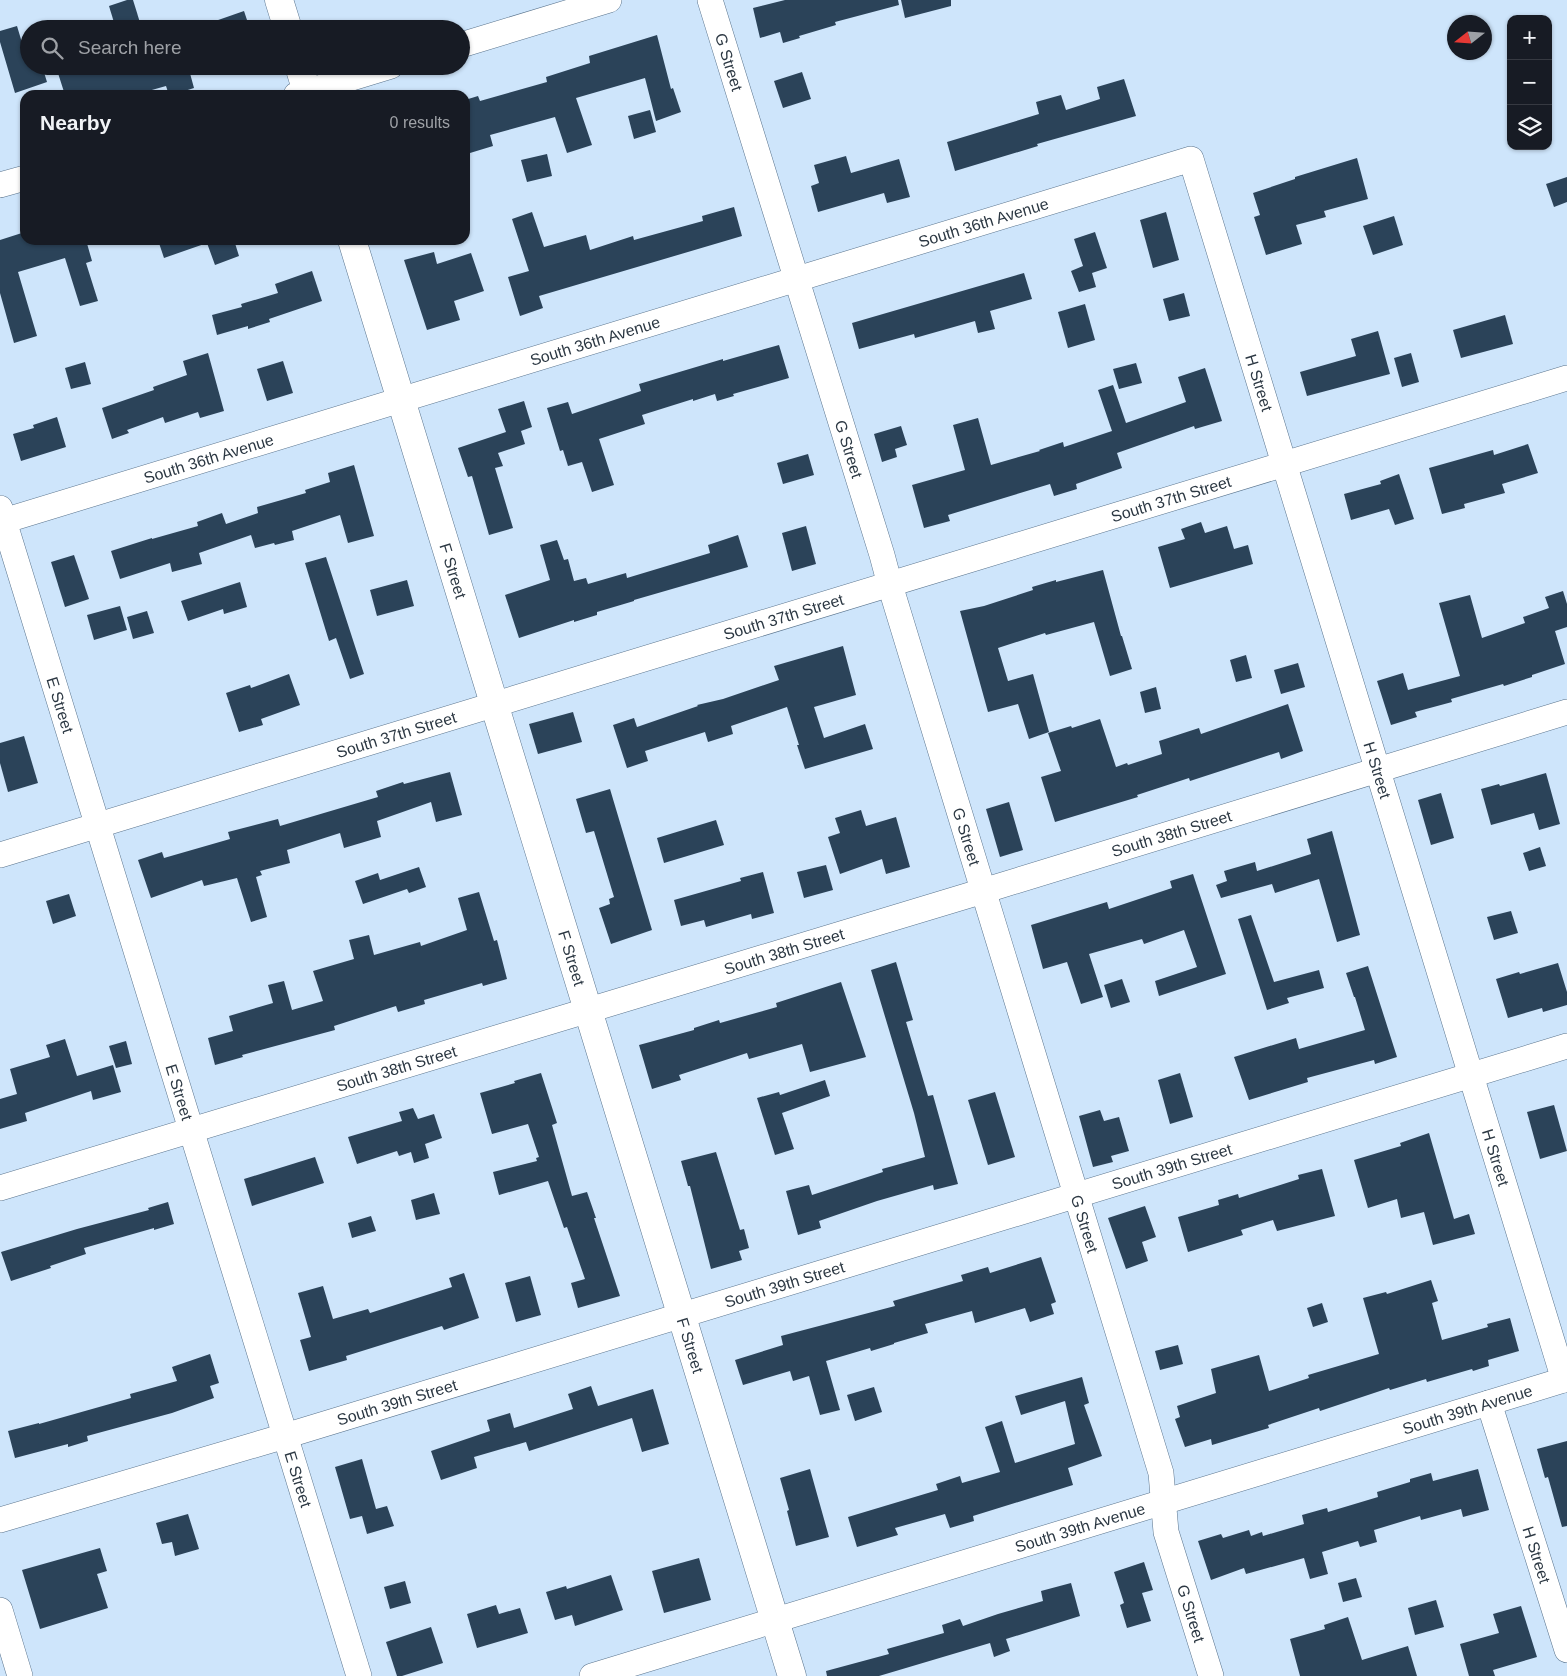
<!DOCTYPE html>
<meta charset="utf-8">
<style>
:root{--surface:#171b24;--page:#242831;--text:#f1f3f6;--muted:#9ea1a6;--line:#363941}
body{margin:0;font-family:Arial,sans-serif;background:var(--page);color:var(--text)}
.controls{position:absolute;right:15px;top:15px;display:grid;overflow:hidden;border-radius:10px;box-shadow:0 1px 4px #0004}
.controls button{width:45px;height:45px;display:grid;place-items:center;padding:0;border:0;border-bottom:1px solid var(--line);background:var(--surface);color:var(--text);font:25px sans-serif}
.compass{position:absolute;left:1447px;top:15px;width:45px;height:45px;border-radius:50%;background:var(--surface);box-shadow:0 1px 4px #0004;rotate:253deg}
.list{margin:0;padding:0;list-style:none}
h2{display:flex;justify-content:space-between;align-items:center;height:65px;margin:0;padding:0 20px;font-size:21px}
h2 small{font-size:16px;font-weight:400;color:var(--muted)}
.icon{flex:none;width:28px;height:28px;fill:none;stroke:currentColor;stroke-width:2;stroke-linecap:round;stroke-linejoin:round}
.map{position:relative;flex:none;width:1567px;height:1676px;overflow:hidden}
.search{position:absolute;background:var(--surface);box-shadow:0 1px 4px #0004;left:20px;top:20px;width:450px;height:55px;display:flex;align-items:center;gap:12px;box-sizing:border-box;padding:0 18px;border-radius:28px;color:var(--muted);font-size:19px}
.panel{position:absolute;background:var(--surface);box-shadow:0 1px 4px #0004;left:20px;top:90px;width:450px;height:155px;border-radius:15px}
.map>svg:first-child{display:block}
.building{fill:#2b4359}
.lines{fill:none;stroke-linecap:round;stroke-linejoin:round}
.minor-casing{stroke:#5a748d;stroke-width:26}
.major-casing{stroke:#5a748d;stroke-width:29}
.minor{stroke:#fff;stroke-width:25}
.major{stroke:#fff;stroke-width:28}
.labels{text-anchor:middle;stroke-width:5;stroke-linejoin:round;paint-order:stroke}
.street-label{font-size:16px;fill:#2c3843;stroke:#fff}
</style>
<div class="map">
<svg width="1567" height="1676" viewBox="0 0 1567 1676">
<rect width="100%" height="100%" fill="#cee5fb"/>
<!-- building -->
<g class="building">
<path d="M127,0H133L142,29H116L109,6Z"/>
<path d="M785,0H898L899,5L835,22L836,25L799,36L800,38L783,43L780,32L760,38L753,8Z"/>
<path d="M901,0H951V6L905,18Z"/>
<path d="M244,11L250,29H201V26Z"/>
<path d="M17,26L29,66H42L47,82L15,93L0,42V31Z"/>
<path d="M657,35L671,89L673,88L681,112L656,121L645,78L576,98L592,145L567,153L555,117L490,135L493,146L470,153L465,138V100L478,96L480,101L547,82L546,77L590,63L589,56Z"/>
<path d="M70,66H83L86,75L117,66H188L194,88L172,95H169L166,86L134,95H65L57,70Z"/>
<path d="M802,72L811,99L783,108L774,81Z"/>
<path d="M1124,79L1136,116L1037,144L1038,146L955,171L947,142L1039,114L1036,102L1061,95L1066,110L1100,99L1097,87Z"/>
<path d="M650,110L656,132L634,139L628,116Z"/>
<path d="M547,154L552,176L527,182L521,160Z"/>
<path d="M846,156L851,173L899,159L910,197L887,203L884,193L818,212L811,186L819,183L814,165Z"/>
<path d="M1357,158L1368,199L1324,211L1326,217L1296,225L1302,244L1266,255L1254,217L1260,215L1253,193L1295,179V177Z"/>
<path d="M1567,177V202L1554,207L1546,184Z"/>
<path d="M734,207L742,236L539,296L543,308L520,316L508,277L529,271L512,219L532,212L544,247L586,235L590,250L633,236L634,240L703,221L702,216Z"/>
<path d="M1166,212L1179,260L1153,268L1140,220Z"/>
<path d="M1394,216L1403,245L1373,255L1363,226Z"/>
<path d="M25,232V240H86L92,261L86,263L98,301L80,306L65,258L18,272L37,336L14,343L0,293V240Z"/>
<path d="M1095,232L1107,268L1092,273L1096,287L1079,292L1071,271L1083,266L1074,239Z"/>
<path d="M158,240H234L239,256L215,265L207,243L164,258Z"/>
<path d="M434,252L437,264L471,253L484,291L454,301L460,320L427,330L404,260Z"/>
<path d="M312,271L322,301L269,319L270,322L248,329V326L217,335L212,315L242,307L241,304L278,293L275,284Z"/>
<path d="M1024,273L1032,299L990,311L995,329L978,333L975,321L915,338L914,334L859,349L852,323Z"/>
<path d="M1184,293L1190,316L1169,321L1163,299Z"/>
<path d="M1085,304L1095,340L1068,348L1058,312Z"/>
<path d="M1505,315L1513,344L1461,358L1453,330Z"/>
<path d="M1378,331L1390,374L1307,396L1300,372L1356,356L1351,339Z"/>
<path d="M779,345L789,378L733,394L734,396L717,401L715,394L693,401V399L642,415L645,424L599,439L614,485L592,492L582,462L568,466L563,450L560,451L547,408L568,402L572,414L641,391L639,384L723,359V361Z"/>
<path d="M208,353L224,411L200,418L198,412L165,423L163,417L127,430L129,433L112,439L102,408L154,390L153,387L187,375L183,361Z"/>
<path d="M1411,353L1419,382L1402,387L1394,358Z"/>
<path d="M283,361L293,393L267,401L257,369Z"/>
<path d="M85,362L91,384L71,389L65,368Z"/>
<path d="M1136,363L1142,383L1119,389L1113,369Z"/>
<path d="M1205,368L1222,421L1195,429L1194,426L1117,453L1122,468L1076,484L1077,489L1054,496L1050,484L948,515L950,521L924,528L912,485L965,470L953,425L978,418L991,465L1040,451L1039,450L1063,442L1064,447L1112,431L1098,390L1113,385L1126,423L1186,402L1178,377Z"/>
<path d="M524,401L532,427L521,431L525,444L498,453L503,466L495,468L513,528L489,535L472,476L468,477L458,448L506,432L498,409Z"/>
<path d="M57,417L66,447L21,461L13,434L34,428L33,425Z"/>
<path d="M901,426L907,445L895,449L897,457L882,462L874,434Z"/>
<path d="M1528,444L1538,473L1502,484L1505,493L1464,504L1465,508L1442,514L1429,468L1493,450L1494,455Z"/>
<path d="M808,454L814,475L783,484L777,463Z"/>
<path d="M354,465L374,536L348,543L340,515L292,531L294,540L275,545L274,543L255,548L251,535L199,553L202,564L172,572L170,563L120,579L111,551L152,538V539L198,526L197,522L222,513L226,524L258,513L257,507L306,493L305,490L330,482L328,473Z"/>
<path d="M1399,474L1414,519L1395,525L1389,509L1351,520L1344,494L1381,484L1380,481Z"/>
<path d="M1201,522L1205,533L1227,526L1234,549L1248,545L1253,564L1170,588L1158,547L1185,539L1181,529Z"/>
<path d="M806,526L816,564L792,571L782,533Z"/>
<path d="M738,535L748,567L634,600V601L597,612V615L574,622V620L519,638L505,595L550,580L540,545L557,540L564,560L568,559L574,581L586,578L588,584L626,573L627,578L710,553L708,545Z"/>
<path d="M74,555L89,599L65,607L51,562Z"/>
<path d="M326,557L364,674L350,679L336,638L329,641L305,563Z"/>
<path d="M1103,570L1121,636H1122L1132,669L1110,676L1094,622L1046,635L1045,633L998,648L1008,681L1033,674L1049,732L1029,739L1018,704L988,712L960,611L984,606L1033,590L1032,587L1056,580V582Z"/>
<path d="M407,580L414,606L377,616L370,590Z"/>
<path d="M240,582L247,607L224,614L223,609L188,621L181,601Z"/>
<path d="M1563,591L1567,604V627L1555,631L1565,664L1532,675V677L1504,686L1503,684L1451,699L1452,702L1415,712L1417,717L1391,725L1377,681L1403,673L1408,690L1460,676L1439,603L1470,595L1482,638L1525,623L1523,617L1549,608L1545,597Z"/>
<path d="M120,606L127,630L94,640L87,615Z"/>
<path d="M147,611L154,633L133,639L127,617Z"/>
<path d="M843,646L856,695L814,707L824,738L865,724L873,749L805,769L797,745H799L787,707L731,726L733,734L708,742L705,732L645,751L648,761L627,768L613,725L634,718L637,727L698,706L697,705L723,699L779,680L774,666Z"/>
<path d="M1246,655L1252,678L1236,682L1230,660Z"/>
<path d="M1298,663L1305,687L1281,694L1274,670Z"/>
<path d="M289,674L300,705L261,719L263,725L239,732L226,693L250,685L251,688Z"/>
<path d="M1156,687L1161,709L1145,713L1140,692Z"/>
<path d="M1288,704L1303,751L1281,759L1279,752L1190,781L1189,778L1137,795L1138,797L1055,822L1041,777L1061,771L1048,733L1071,726L1072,728L1100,719L1116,767L1127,763L1128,765L1162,754L1159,741L1199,728L1201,734Z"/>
<path d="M573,712L582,742L538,754L529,724Z"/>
<path d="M24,736L38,783L8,792L0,763V743Z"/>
<path d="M450,772L462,815L436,822L431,802L377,821L381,837L344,848L340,833L287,850L290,863L260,871L262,875L256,877L267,917L251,922L237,878L204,886L202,880L151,898L138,860L162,852L164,858L230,839L228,832L278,819L280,826L378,797L376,791L403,782L404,784Z"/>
<path d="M1546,773L1560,824L1539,830L1534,813L1491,825L1481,789L1499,784L1500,786Z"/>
<path d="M610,789L652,930L611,944L599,908L610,904L609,899L614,897L594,831L586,833L576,799Z"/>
<path d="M1441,793L1454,838L1431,845L1418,800Z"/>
<path d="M1009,802L1023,850L1000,857L986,809Z"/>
<path d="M861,810L866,826L896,817L910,867L886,874L882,859L840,874L828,837L840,833L835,818Z"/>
<path d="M716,820L724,845L664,863L657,838Z"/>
<path d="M1332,831L1360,935L1337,942L1319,879L1275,893L1272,884L1221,898L1216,885L1227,881L1224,871L1255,862L1257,871L1311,854L1307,839Z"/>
<path d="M1540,847L1546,866L1529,871L1523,853Z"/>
<path d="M826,865L833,890L804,898L797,872Z"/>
<path d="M419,867L426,887L409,893L407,889L363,904L355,881L378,873L380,880Z"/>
<path d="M763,872L774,913L752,919L751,914L706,927L704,920L681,926L674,900L741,881L740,878Z"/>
<path d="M1193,874L1226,974L1159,996L1155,981L1197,967L1184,930L1144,944L1142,939L1089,954L1103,997L1081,1004L1067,962L1043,969L1031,925L1107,902L1109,909L1172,888L1170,881Z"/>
<path d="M479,892L494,941L497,940L507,979L483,986L482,983L424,1000L425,1004L398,1012L396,1006L334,1026L335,1030L242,1055L243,1057L215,1065L208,1038L233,1031L229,1016L273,1003L268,985L284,981L292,1010L323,1001L313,971L354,959L349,940L369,935L374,955L420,942L421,946L467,930L458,898Z"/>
<path d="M69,894L76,916L53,924L46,901Z"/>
<path d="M1511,911L1518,933L1494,940L1487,917Z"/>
<path d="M1251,915L1274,982L1319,970L1324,988L1287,998L1289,1003L1267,1010L1238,919Z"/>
<path d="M896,962L913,1020L906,1022L928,1096L933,1095L958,1184L934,1190L933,1185L877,1201L819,1221L821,1228L798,1235L786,1191L809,1185L812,1195L883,1172L882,1169L925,1157L914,1113L871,970Z"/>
<path d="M1558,963L1567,992V1005L1543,1012L1542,1008L1508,1018L1496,979L1519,972L1520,974Z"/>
<path d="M1368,966L1397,1057L1375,1064L1374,1060L1307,1078L1308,1082L1249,1100L1234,1057L1296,1038L1299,1049L1365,1030L1355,997H1354L1346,973Z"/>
<path d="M1122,979L1130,1002L1111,1008L1104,985Z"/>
<path d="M841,982L866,1057L810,1072L802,1044L749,1059L747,1053L679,1075L681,1080L652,1089L639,1045L694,1030V1028L719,1020L720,1023L777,1007L776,1003Z"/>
<path d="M65,1039L77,1076L113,1065L121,1092L93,1100L91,1091L25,1113L27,1121L0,1129V1099L17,1094L10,1069L50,1057L46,1045Z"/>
<path d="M126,1041L132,1064L116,1068L109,1046Z"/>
<path d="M541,1073L557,1123L552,1125L572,1196L587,1192L596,1218H594L620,1296L578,1308L571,1283L585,1279L567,1227L564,1228L548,1181L499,1195L493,1172L537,1161L536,1158L539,1157L528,1124L492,1134L480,1093L515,1083L514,1081Z"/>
<path d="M1180,1073L1193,1117L1170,1124L1158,1080Z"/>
<path d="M825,1080L830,1096L782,1113L794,1149L775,1155L757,1098L779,1092L780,1095Z"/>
<path d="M995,1092L1015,1157L988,1165L968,1100Z"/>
<path d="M1554,1105L1567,1151L1540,1159L1527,1112Z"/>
<path d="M413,1108L418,1119L434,1114L442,1138L425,1144L429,1158L414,1163L411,1152L399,1156L397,1151L357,1164L348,1137L402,1121L399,1112Z"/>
<path d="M1100,1110L1104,1121L1119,1117L1129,1151L1111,1156L1113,1162L1093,1167L1079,1116Z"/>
<path d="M1429,1133L1454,1219L1469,1214L1475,1234L1433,1245L1424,1212L1401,1218L1397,1199L1368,1208L1354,1160L1401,1146L1400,1143Z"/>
<path d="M716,1152L740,1230L744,1229L749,1248L739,1251L742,1260L711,1269L690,1186H688L681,1161Z"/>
<path d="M315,1157L324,1183L252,1206L244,1179Z"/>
<path d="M1322,1169L1335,1216L1277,1231L1273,1220L1241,1230L1243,1235L1188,1252L1178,1217L1219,1205L1218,1200L1238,1194L1239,1198L1299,1179L1298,1175Z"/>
<path d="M434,1193L440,1214L416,1220L411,1200Z"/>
<path d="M168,1202L174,1224L154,1230V1228L84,1248L86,1254L50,1266L51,1268L11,1281L1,1252L77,1229L149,1210L148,1208Z"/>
<path d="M1145,1206L1156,1237L1142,1242L1148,1261L1126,1269L1108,1218Z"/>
<path d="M371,1216L376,1231L352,1238L348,1223Z"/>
<path d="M1041,1257L1056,1302L1051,1304L1054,1314L1030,1322L1025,1308L975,1323L972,1311L925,1324L928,1333L894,1343V1344L871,1351L870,1348L826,1361L840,1410L820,1415L809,1376L793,1381L790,1371L743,1385L735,1360L783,1345L781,1336L895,1306L893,1301L963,1281L961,1275L988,1267L990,1273Z"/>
<path d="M464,1273L479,1318L444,1330L442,1326L346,1356L347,1360L309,1371L300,1340L311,1337L298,1293L323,1286L333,1319L368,1309L370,1313L452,1287L449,1278Z"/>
<path d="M530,1276L541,1315L516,1322L505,1283Z"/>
<path d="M1431,1280L1438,1301L1432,1303L1442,1340L1488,1327L1487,1324L1510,1318L1519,1351L1488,1360L1489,1366L1473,1371L1472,1369L1427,1382L1426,1379L1390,1390L1389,1388L1320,1411L1319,1408L1268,1425L1269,1428L1212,1445L1211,1439L1185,1447L1175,1419L1180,1417L1177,1406L1216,1393L1211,1369L1259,1355L1269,1391L1309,1378L1308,1375L1379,1354L1363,1298L1386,1292L1387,1294Z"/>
<path d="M1322,1303L1328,1322L1313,1327L1307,1308Z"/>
<path d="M1178,1345L1183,1364L1160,1370L1155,1351Z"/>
<path d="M210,1354L219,1383L210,1386L214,1398L172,1413L87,1436L88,1441L68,1447V1444L15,1458L8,1431L39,1423V1424L131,1398L130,1394L177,1381L172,1367Z"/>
<path d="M1082,1377L1089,1403L1084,1405L1102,1456L1068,1468L1073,1485L973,1516L974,1521L950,1528L945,1514L895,1528L898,1535L857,1547L848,1517L938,1490L936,1484L960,1476L962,1483L1000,1472L985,1427L1002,1421L1015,1463L1075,1444L1065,1401L1021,1415L1015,1396Z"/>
<path d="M591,1386L598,1406L653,1389L669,1444L642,1452L632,1418L529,1451L526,1442L474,1457L477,1468L441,1480L431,1451L490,1431L487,1420L510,1413L514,1428L573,1409L568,1394Z"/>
<path d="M874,1387L882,1412L855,1421L847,1395Z"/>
<path d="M1567,1441V1526L1562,1527L1548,1477L1545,1478L1537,1449Z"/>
<path d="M362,1459L376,1509L387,1506L394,1526L367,1534L362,1516L350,1519L335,1467Z"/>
<path d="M810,1469L829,1537L796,1546L787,1511L789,1510L780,1478Z"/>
<path d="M1478,1469L1489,1510L1463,1517L1461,1509L1421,1520L1420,1516L1374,1530L1377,1542L1360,1547L1358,1541L1322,1552L1328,1574L1310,1579L1304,1558L1246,1574L1244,1568L1211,1580L1198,1541L1221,1534L1223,1538L1249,1530L1251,1536L1262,1532L1263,1536L1304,1524L1302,1515L1327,1508L1328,1512L1378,1497L1377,1492L1410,1482V1479L1431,1473L1433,1481Z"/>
<path d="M188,1514L199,1549L175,1556L172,1542L162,1544L156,1523Z"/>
<path d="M100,1548L107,1571L97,1574L108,1608L40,1629L22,1570Z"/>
<path d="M699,1558L711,1600L664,1613L652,1571Z"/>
<path d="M1144,1562L1153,1590L1142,1593L1151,1621L1127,1628L1120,1605L1124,1603L1114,1572Z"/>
<path d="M611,1575L623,1610L575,1626L572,1615L555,1620L546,1592L566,1586L567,1589Z"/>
<path d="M1356,1578L1362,1597L1343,1602L1338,1583Z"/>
<path d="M405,1581L411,1603L390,1609L384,1587Z"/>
<path d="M1071,1583L1080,1616L1006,1639L1010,1651L994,1657L990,1643L879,1676H827L826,1671L889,1654L887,1649L944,1633L942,1625L960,1619L963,1626L998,1614L1043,1601L1041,1591Z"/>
<path d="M1436,1600L1444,1627L1415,1635L1408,1608Z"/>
<path d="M496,1605L499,1614L520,1608L528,1633L477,1648L467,1614Z"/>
<path d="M1521,1606L1537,1657L1493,1670L1495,1676H1469L1460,1644L1499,1633L1493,1614Z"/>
<path d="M1348,1617L1362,1660L1408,1646L1417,1676H1300L1290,1639L1325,1629L1324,1625Z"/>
<path d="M431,1627L443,1663L402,1676H397L386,1642Z"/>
</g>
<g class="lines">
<!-- minor casing -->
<g class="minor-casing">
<g id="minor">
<path id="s1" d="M710,0L882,555L890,585L1161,1473L1166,1532L1211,1676"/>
<path d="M461,45L609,0"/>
<path d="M296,95L391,66"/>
<path d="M0,185L25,178"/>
<path id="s2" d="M0,508L359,1676"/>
<path id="s3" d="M0,522L1191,159L1564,1380"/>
<path id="s4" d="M0,855L1567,378"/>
<path id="s5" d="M0,1188L983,891L1567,712"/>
<path id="s6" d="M1489,1403L1567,1650"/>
<path id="s7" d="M0,1520L285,1436L1567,1046"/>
<path d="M0,1610L20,1676"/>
<path id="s8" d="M592,1676L1567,1379"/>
</g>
</g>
<!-- major casing -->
<g class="major-casing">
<g id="major">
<path d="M279,0L288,29"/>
<path d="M299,66L308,95"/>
<path id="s9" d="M352,240L792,1676"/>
</g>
</g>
<!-- minor -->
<use href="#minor" class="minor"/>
<!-- major -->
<use href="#major" class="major"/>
</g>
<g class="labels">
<!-- street labels -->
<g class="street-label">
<text dy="6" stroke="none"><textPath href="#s1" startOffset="65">G Street</textPath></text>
<text dy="6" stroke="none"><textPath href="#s3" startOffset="1028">South 36th Avenue</textPath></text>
<text dy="6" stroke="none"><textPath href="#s3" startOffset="622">South 36th Avenue</textPath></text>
<text dy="6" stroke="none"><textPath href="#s3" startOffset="1479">H Street</textPath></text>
<text dy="6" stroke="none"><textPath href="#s1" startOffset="470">G Street</textPath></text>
<text dy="6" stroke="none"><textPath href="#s3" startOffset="218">South 36th Avenue</textPath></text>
<text dy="6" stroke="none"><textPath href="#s4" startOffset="1224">South 37th Street</textPath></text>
<text dy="6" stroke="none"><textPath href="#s9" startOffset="346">F Street</textPath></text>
<text dy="6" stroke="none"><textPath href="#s4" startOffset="819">South 37th Street</textPath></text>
<text dy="6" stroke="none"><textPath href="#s2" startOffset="206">E Street</textPath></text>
<text dy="6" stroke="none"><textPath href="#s4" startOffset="414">South 37th Street</textPath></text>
<text dy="6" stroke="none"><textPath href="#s3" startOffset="1884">H Street</textPath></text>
<text dy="6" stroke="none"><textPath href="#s5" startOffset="1224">South 38th Street</textPath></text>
<text dy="6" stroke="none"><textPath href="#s1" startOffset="875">G Street</textPath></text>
<text dy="6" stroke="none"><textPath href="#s5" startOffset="819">South 38th Street</textPath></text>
<text dy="6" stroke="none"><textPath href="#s9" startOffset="751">F Street</textPath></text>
<text dy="6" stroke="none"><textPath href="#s5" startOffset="414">South 38th Street</textPath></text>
<text dy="6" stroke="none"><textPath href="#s2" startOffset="611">E Street</textPath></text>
<text dy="6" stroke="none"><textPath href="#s3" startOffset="2289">H Street</textPath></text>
<text dy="6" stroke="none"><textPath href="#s7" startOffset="1224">South 39th Street</textPath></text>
<text dy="6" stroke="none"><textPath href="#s1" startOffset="1280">G Street</textPath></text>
<text dy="6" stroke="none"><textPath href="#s7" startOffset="819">South 39th Street</textPath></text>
<text dy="6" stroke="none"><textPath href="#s9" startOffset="1156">F Street</textPath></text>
<text dy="6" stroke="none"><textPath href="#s7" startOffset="414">South 39th Street</textPath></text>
<text dy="6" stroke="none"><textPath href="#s8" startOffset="915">South 39th Avenue</textPath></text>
<text dy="6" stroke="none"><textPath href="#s2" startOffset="1016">E Street</textPath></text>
<text dy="6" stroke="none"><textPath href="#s8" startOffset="510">South 39th Avenue</textPath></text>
<text dy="6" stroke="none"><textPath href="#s6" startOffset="159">H Street</textPath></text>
<text dy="6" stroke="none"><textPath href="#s1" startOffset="1685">G Street</textPath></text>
</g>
</g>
</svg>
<div class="controls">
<button>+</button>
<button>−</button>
<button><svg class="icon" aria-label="layers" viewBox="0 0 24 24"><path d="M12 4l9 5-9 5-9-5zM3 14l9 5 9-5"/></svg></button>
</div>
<svg class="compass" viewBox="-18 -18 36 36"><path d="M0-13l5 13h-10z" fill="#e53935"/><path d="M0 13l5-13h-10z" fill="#9ea1a6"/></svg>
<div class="search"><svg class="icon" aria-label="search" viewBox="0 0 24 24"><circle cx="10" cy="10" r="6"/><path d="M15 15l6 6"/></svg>Search here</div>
<section class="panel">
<h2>Nearby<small>0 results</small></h2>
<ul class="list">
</ul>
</section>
</div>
